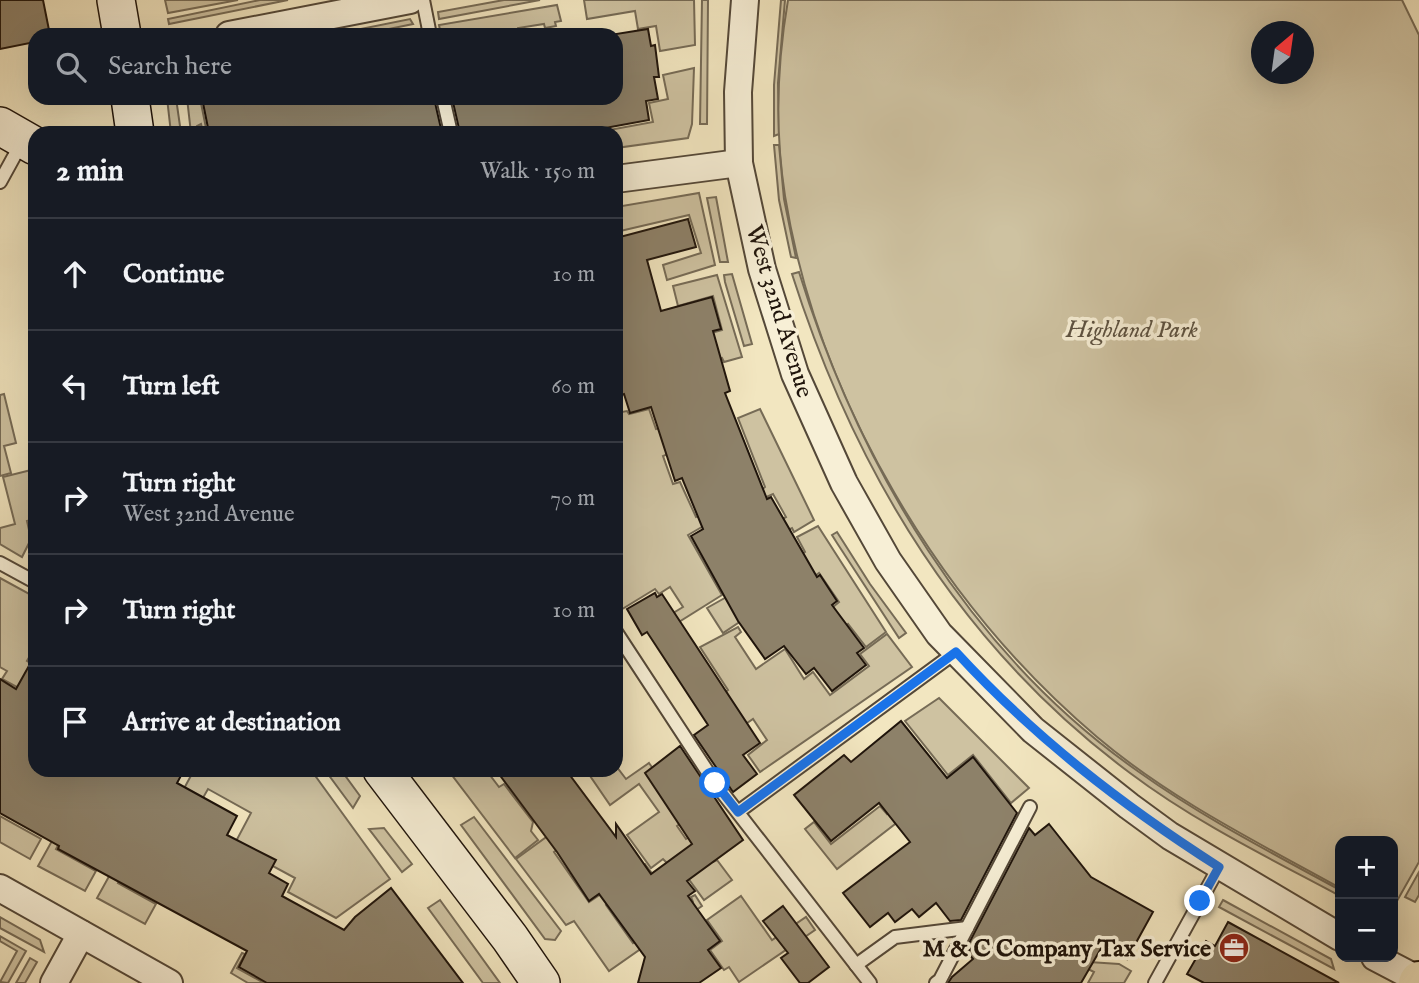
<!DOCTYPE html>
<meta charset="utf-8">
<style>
:root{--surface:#171b24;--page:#242831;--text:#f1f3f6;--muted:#9ea1a6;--line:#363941}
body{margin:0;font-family:"IM FELL English",serif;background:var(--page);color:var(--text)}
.controls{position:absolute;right:21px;bottom:21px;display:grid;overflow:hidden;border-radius:14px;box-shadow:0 7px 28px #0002}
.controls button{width:63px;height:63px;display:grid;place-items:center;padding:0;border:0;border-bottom:2px solid var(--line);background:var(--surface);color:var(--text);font:35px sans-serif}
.compass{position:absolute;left:1251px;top:21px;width:63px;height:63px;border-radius:50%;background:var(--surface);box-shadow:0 7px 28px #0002;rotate:29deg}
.stop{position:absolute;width:21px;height:21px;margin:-16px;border:5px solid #1a73e8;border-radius:50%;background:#fff}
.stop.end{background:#1a73e8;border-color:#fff;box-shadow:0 2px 7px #0008}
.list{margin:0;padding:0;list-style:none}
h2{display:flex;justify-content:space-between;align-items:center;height:91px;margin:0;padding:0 28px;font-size:30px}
h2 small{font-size:23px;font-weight:400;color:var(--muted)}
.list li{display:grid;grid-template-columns:46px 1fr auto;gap:21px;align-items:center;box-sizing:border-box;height:112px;padding:0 28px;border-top:2px solid var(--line)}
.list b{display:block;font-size:26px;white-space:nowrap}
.list p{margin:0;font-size:23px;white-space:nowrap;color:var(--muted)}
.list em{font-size:23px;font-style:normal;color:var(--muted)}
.icon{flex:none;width:38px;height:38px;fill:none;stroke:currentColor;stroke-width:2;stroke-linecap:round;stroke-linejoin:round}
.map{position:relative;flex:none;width:1419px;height:983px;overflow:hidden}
.search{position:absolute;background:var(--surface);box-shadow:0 7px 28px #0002;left:28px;top:28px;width:595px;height:77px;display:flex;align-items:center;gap:18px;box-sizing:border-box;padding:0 24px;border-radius:21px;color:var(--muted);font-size:26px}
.panel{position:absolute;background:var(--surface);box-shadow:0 7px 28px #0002;left:28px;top:126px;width:595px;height:651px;border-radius:21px}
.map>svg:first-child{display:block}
.green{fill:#cec2a1;stroke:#766b56;stroke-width:2;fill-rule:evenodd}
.building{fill:#8d8169;stroke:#1f140b;stroke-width:2}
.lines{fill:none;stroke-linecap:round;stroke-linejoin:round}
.lane-casing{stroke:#544838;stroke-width:16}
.street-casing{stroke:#544838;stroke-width:30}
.secondary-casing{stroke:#1f140b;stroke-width:40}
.primary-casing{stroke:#1f140b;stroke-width:42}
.lane{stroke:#f7efd6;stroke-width:12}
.street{stroke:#f7efd6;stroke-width:26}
.secondary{stroke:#f7efd6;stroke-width:37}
.primary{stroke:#f2e6c0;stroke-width:38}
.route{stroke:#1a73e8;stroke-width:9}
.labels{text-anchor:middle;stroke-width:7;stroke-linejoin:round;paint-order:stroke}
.street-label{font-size:24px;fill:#1f140b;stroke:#f7efd6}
.park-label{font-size:24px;font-style:italic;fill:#5c5140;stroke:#f7efd6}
.poi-label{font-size:24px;font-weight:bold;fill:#1f140b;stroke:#f7efd6;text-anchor:end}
</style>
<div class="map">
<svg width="1419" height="983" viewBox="0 0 1419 983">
<rect width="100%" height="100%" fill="#f2e6c0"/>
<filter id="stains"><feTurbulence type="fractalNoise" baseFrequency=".00286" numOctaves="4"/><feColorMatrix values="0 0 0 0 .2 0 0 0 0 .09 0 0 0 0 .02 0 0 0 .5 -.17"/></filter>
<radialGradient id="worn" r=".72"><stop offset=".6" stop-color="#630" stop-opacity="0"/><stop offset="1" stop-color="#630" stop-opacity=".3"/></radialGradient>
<!-- green -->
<g class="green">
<path d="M165,0H238L168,13Z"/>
<path d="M260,0H288L169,24L168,19Z"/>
<path d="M504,0H540L439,19L438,12Z"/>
<path d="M584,0H694L695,45L660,51L656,26L638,29L635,11L587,19Z"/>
<path d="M702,0H708L707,124H700Z"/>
<path d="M781,0H785L778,83L779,134L774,136V85Z"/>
<path d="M788,0H1402L1419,35V862L1393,908V841H1340V888C1257,842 1170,799 1097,737C940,604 818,400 785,196C775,132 777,64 788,0ZM1262,32H1304V74H1262Z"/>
<path d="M557,5L561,21L555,22L556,26L545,28L544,24L518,28V33L510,34L509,30L483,35H441L439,25Z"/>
<path d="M410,19L413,24L360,35H331Z"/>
<path d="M694,68L692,124L688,138L616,148V133H593L653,122L649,103L668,99L663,75Z"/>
<path d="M167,98H176L181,133H171Z"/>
<path d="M187,98H200L207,133H203L201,124L197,126L198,133H191Z"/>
<path d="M774,145H779L784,199L796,258L791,257L779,200Z"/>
<path d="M699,193L715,265L667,280L663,265L701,253L689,215L616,232V207Z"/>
<path d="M716,197L728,262H720L707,198Z"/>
<path d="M799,272C859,466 970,654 1139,772C1202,817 1272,853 1340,890V896C1269,858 1195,822 1130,773C962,648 855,472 792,274Z"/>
<path d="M732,274L752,344L744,346L725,282L724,275Z"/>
<path d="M717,275L742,357L724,362L722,358L707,362L616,359L722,330L713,296L678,306L673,286Z"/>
<path d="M4,394L16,443L4,446L11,473L0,476V395Z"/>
<path d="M649,409L656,429L683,421L680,449L663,456L673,484L680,482L696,517L759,494L688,535L722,595L674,625L670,615L683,607L670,587L659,594L655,589L619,611L616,607V413L627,411L629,414Z"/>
<path d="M760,409L814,520L794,532L792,528L780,534L775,523L786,517L773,494L764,498L760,491L765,487L738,418Z"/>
<path d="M35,469V519L27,521L31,539L22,557L0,544V528L15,524L3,477Z"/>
<path d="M818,526L886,632L866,647L848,624L840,630L833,607L839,602L819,573L811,579L797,557L805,552L797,537Z"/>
<path d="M837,532L870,584L906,633L899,638L837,543L832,535Z"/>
<path d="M794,559L807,577L723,633L707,608Z"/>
<path d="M0,578L35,597V647L27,661L35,666V697L2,679L7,671L0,667Z"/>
<path d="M738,627L741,632L735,637L756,669L785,649L804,679L813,672L830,695L869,666L860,654L887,634L912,667L760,772L748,755L767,740L753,719L721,741L701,710L728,690L700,647Z"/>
<path d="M939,698L1029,788L1011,803L973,755L948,775L905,721Z"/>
<path d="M649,763L688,818L677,826L686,839L694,834L713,862L717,860L732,880L704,900L674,859L667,863L663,859L651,868L627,835L659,812L639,784L610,805L586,770H616V766L626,779Z"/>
<path d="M194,770H311L390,879L336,918L288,892L295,878L234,845L251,813L208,789L192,817L174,807Z"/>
<path d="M325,770H341L360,796L353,808Z"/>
<path d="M448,770H486L499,787L504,784L533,822L531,831L538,840L515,858Z"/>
<path d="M86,780L92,784L56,849L96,871L85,891L38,866Z"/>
<path d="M917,790V807L837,869L805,829L814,822L831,844L880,806L887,814Z"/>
<path d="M148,806L158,812L118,883L156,904L145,924L97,898Z"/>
<path d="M0,816L41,839L30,859L0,842Z"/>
<path d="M474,817L561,931L555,940L545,939L461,825Z"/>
<path d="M384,828L412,864L402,872L369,829Z"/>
<path d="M556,830L565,844L554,852L589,902L645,864L651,872L606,905L633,943L693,902L691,897L695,895L702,906L609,971L574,921L566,925L516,859Z"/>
<path d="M1419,872V895L1415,902L1405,897Z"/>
<path d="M741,896L772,940L806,917L815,930L739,982L729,967L724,970L710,950L722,941L707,920Z"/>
<path d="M440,900L500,983H483L428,908Z"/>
<path d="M1223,900L1331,959L1334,969L1219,907Z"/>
<path d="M0,917L40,940L44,952L0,928Z"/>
<path d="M0,936L26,951L8,983L0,982L17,951L0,941Z"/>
<path d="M242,953L245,954L237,968L264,983H248L231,973Z"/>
<path d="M30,958L37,962L25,983H16Z"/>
<path d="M1089,962L1119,964L1131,971L1124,983H1088L1094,972L1086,968Z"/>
</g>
<!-- building -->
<g class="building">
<path d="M0,0H43L50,35H35V42L0,49Z"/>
<path d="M648,29L651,46L655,45L659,77H654L658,99L646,101L649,120L578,133H460L452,98H616V34Z"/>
<path d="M202,98H434L442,133H209Z"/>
<path d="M688,219L696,247L647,260L661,311L712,297L721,329L713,331L730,391L725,393L767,499L771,497L817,577L820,575L837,601L832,605L864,648L857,653L866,665L832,691L814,668L806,674L784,646L765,659L738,621L691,536L703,529L682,478L675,481L651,407L630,413L624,394L616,397V238Z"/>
<path d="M655,593L657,597L662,594L760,743L743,755L757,774L733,792L694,735L708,725L647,632L642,635L627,609Z"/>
<path d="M35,655V770H184L177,783L237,816L227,835L276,860L269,873L288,884L282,896L344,930L355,917L391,888L463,983H267L239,967L247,951L58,849L59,846L0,813V679L16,689Z"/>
<path d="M901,721L947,778L973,757L1017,813L961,920L950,921L936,903L919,917L912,909L895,922L888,913L870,927L843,893L910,842L879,803L831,841L794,795L844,755L851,762Z"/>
<path d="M680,746L743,840L687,881L695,891L688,896L720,941L708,950L721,968L699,983H638L645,957L599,894L589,901L557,852L496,770H566L616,837V824L651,874L692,844L645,773Z"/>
<path d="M1049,824L1091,877L1153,912L1127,959L1103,945L1081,983H948L952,977L973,959L967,952L971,949L968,945L1029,828L1035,835Z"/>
<path d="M783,906L829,967L808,983H800L781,958L788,953L763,921Z"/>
<path d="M1228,922L1339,983H1204L1187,974L1206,941L1215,946Z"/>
</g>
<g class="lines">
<!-- lane casing -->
<g class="lane-casing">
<g id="lane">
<path d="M423,0L430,35"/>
<path d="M443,98L451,133"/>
<path d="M0,182L22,142"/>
<path d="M0,563L35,582"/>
<path d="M616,632L715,783L870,983"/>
<path d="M738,812L956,652"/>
<path d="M856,965L895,937L967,928"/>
<path d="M936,983L940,980L1030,807"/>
<path d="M1155,983L1219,867"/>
</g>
</g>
<!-- street casing -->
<g class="street-casing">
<g id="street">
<path d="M745,0L738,92L739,163L762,269L795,374L844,483L888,561L939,634L1033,730L1129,806L1170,836L1340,937"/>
<path d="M229,35L410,0"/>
<path d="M616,179L739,163"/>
<path d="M0,888L169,983"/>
<path d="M1375,957L1419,980"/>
<path d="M54,983L81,934"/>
</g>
</g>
<!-- secondary casing -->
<g class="secondary-casing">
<g id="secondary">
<path d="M116,0L122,35"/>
<path d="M130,98L135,133"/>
<path d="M0,126L35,146"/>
<path d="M382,770L510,938L541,983"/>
</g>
</g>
<!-- primary casing -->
<g class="primary-casing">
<path id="primary" d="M1418,983L1419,981"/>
</g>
<!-- lane -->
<use href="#lane" class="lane"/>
<!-- street -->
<use href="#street" class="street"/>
<!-- secondary -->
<use href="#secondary" class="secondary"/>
<!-- primary -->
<use href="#primary" class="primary"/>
</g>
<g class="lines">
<!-- route -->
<path class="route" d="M715,783L738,812L956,652C1034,737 1122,805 1219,867L1200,901"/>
</g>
<!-- icons -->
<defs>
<g id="office-disc" transform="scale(1.575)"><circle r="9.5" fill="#8f2418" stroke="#f7efd6"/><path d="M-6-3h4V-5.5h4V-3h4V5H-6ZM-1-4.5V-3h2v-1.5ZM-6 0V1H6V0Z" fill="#fff"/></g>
</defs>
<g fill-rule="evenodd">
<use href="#office-disc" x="1234" y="948"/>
</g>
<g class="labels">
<!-- street labels -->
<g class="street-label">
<text transform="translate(780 311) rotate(73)" y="8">West 32nd Avenue</text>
</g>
<!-- park labels -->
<g class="park-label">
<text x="1132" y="337">Highland Park</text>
</g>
<!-- poi labels -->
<g class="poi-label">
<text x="1211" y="956">M &amp; C Company Tax Service</text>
</g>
</g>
<rect width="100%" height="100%" filter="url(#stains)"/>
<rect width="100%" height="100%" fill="url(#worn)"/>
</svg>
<div class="controls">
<button>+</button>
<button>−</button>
</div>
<svg class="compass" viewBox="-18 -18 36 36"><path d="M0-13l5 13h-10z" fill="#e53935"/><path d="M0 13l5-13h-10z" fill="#9ea1a6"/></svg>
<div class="stop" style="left:715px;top:783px"></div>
<div class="stop end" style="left:1200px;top:901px"></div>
<div class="search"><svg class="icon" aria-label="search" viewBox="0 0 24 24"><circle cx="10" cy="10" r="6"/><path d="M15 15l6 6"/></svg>Search here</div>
<section class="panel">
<h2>2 min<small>Walk · 150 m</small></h2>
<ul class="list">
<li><svg class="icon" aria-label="ahead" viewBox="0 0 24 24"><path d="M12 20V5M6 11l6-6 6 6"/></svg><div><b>Continue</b></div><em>10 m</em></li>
<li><svg class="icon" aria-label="left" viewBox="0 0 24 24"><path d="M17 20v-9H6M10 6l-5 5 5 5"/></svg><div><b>Turn left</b></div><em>60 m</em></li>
<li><svg class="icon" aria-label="right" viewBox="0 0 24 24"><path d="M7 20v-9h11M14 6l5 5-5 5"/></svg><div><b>Turn right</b><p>West 32nd Avenue</p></div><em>70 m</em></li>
<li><svg class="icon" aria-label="right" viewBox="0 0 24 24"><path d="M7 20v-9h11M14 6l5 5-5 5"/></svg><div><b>Turn right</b></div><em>10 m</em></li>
<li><svg class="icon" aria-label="arrive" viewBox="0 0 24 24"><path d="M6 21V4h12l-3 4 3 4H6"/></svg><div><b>Arrive at destination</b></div></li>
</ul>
</section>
</div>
